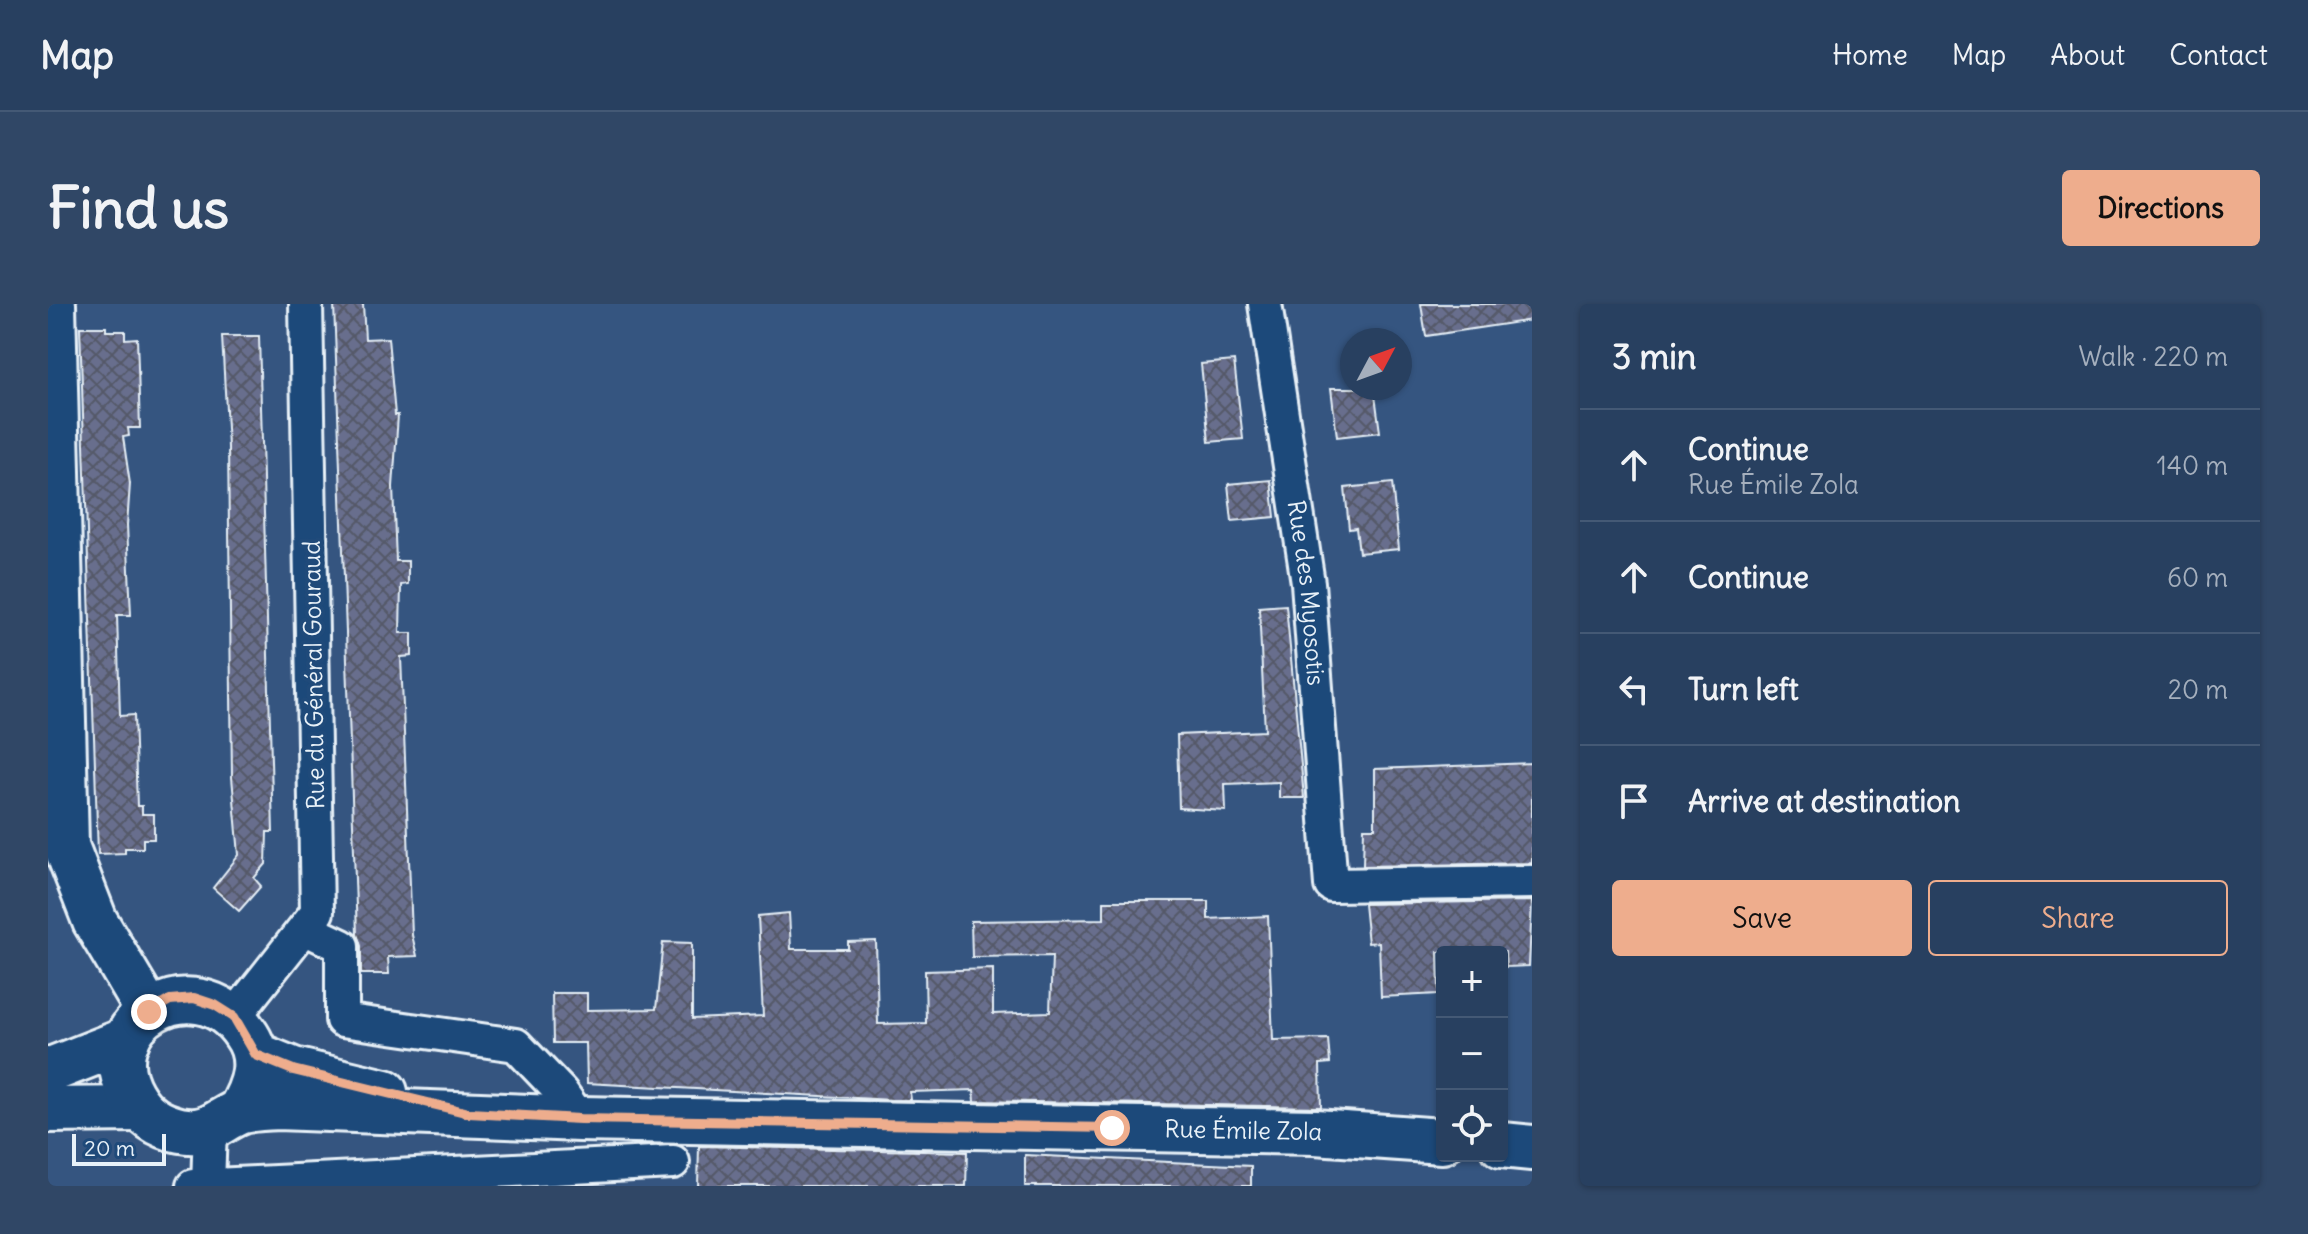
<!DOCTYPE html>
<meta charset="utf-8">
<style>
:root{--surface:#284060;--page:#304766;--text:#f1f3f6;--muted:#a5afbd;--line:#445975;--accent:#eead8d}
body{margin:0;font-family:Delius,sans-serif;background:var(--page);color:var(--text)}
.controls{position:absolute;right:24px;bottom:24px;display:grid;overflow:hidden;border-radius:8px;box-shadow:0 2px 6px #0004}
.controls button{width:72px;height:72px;display:grid;place-items:center;padding:0;border:0;border-bottom:2px solid var(--line);background:var(--surface);color:var(--text);font:40px sans-serif}
.compass{position:absolute;left:1292px;top:24px;width:72px;height:72px;border-radius:50%;background:var(--surface);box-shadow:0 2px 6px #0004;rotate:49deg}
.scale{position:absolute;left:24px;bottom:20px;width:94px;box-sizing:border-box;padding-left:8px;border:4px solid #e8f1f8;border-top:0;font-size:22px;line-height:28px;white-space:nowrap;color:#e8f1f8;-webkit-text-stroke:6px #1f4a7a;paint-order:stroke}
.stop{position:absolute;width:24px;height:24px;margin:-18px;border:6px solid #eead8d;border-radius:50%;background:#fff}
.stop.end{background:#eead8d;border-color:#fff;box-shadow:0 2px 8px #0008}
.list{margin:0;padding:0;list-style:none}
h2{display:flex;justify-content:space-between;align-items:center;height:104px;margin:0;padding:0 32px;font-size:34px}
h2 small{font-size:26px;font-weight:400;color:var(--muted)}
.list li{display:grid;grid-template-columns:52px 1fr auto;gap:24px;align-items:center;box-sizing:border-box;height:112px;padding:0 32px;border-top:2px solid var(--line)}
.list b{display:block;font-size:30px;white-space:nowrap}
.list p{margin:0;font-size:26px;white-space:nowrap;color:var(--muted)}
.list em{font-size:26px;font-style:normal;color:var(--muted)}
.actions{display:flex;gap:16px;padding:24px 32px}
.actions a{flex:1;padding:18px 0;border:2px solid var(--accent);border-radius:8px;text-align:center;font-size:28px;color:var(--accent)}
.actions .main{background:var(--accent);color:#111}
.icon{flex:none;width:44px;height:44px;fill:none;stroke:currentColor;stroke-width:2;stroke-linecap:round;stroke-linejoin:round}
.map{position:relative;flex:none;width:1484px;height:882px;overflow:hidden;border-radius:8px}
header{display:flex;align-items:center;gap:48px;box-sizing:border-box;height:112px;padding:0 40px;background:var(--surface);border-bottom:2px solid var(--line)}
header strong{font-size:38px}
nav{display:flex;gap:44px;margin-inline-start:auto;font-size:28px}
.intro{display:flex;align-items:center;justify-content:space-between;box-sizing:border-box;height:192px;padding:0 48px}
h1{margin:0;font-size:56px}
.button{padding:20px 36px;border-radius:8px;background:var(--accent);color:#111;font-size:28px;font-weight:700}
main{display:flex;gap:48px;padding:0 48px}
aside{flex:1;background:var(--surface);border-radius:8px;box-shadow:0 2px 6px #0004}
.map>svg:first-child{display:block}
.building{fill:url(#building-cross-hatch);stroke:#e8f1f8;stroke-width:2}
.lines{fill:none;stroke-linecap:round;stroke-linejoin:round}
.street-casing{stroke:#e8f1f8;stroke-width:38}
.secondary-casing{stroke:#e8f1f8;stroke-width:50}
.street{stroke:#1f4a7a;stroke-width:32}
.secondary{stroke:#1f4a7a;stroke-width:44}
.route{stroke:#eead8d;stroke-width:10}
.labels{text-anchor:middle;stroke-width:8;stroke-linejoin:round;paint-order:stroke}
.street-label{font-size:24px;fill:#e8f1f8;stroke:#1f4a7a}
</style>
<header>
<strong>Map</strong>
<nav><a>Home</a><a>Map</a><a>About</a><a>Contact</a></nav>
</header>
<div class="intro"><h1>Find us</h1><a class="button">Directions</a></div>
<main>
<div class="map">
<svg width="1484" height="882" viewBox="0 0 1484 882">
<defs>
<pattern id="building-cross-hatch" width="8" height="8" patternUnits="userSpaceOnUse" patternTransform="scale(2)"><rect width="8" height="8" fill="#676e8d"/><path d="M0 0l8 8M0 8l8-8" fill="none" stroke="#555968"/></pattern>
</defs>
<rect width="100%" height="100%" fill="#355580"/>
<filter id="ink" filterUnits="userSpaceOnUse"><feTurbulence type="fractalNoise" baseFrequency=".0125" numOctaves="2"/><feDisplacementMap in="SourceGraphic" scale="16" xChannelSelector="R" yChannelSelector="G"/><feConvolveMatrix kernelMatrix="1 2 1 2 8 2 1 2 1" color-interpolation-filters="sRGB"/></filter>
<g filter="url(#ink)">
<!-- building -->
<g class="building">
<path d="M286,0H315L317,35L340,34L347,111H350L345,183L348,257H360V280L353,281L352,329H364V352L353,353L364,631L369,652L340,653L341,670H313V642L309,630Z"/>
<path d="M1373,0H1484V16L1378,32Z"/>
<path d="M32,23H58V27H77V35L89,34L92,124H80L81,132L75,133L82,180L79,221L83,311H69L72,412L86,411L89,502H94V510H106V535H95V544H77V549L50,550Z"/>
<path d="M174,32H211L225,528H219L218,560L206,574L213,582L191,607L165,584L191,551L184,473L180,143Z"/>
<path d="M1186,57L1195,135L1161,138L1153,60Z"/>
<path d="M1283,84H1326L1332,128L1289,133Z"/>
<path d="M1223,176L1227,213L1184,217L1180,180Z"/>
<path d="M1344,179L1351,245L1311,249L1308,224L1301,225L1297,184Z"/>
<path d="M1238,301L1256,494H1231V478L1177,480L1178,507L1131,504L1129,431L1217,427L1211,303Z"/>
<path d="M1484,459V559L1315,562L1316,524H1327V465Z"/>
<path d="M1056,597H1160V615L1220,612L1225,736L1280,735L1282,759L1272,760L1273,803L927,797L926,786L862,788L863,796H844L539,779L538,739H505L504,689H539V706L608,705L615,638L644,639V715L715,712L710,612L741,609L743,645H800V638L828,637L830,720L878,719L877,667L945,665V710L1002,708L1004,652L924,653L923,617L1056,615Z"/>
<path d="M1484,597L1481,662L1458,663L1457,648H1390L1391,690L1333,693L1331,638L1320,639L1316,600Z"/>
<path d="M651,842L919,848L918,882H650Z"/>
<path d="M977,851L1203,862V882H977Z"/>
</g>
<g class="lines">
<!-- street casing -->
<g class="street-casing">
<g id="street">
<path id="s1" d="M1217,0L1260,279L1283,581L1484,578"/>
<path d="M258,625L294,642V716L468,741L514,789L532,815"/>
<path d="M186,713L269,608L258,0"/>
<path d="M160,881L162,824"/>
<path d="M145,882L625,858"/>
</g>
</g>
<!-- secondary casing -->
<g class="secondary-casing">
<g id="secondary">
<path d="M5,0L18,542L47,617L101,708"/>
<path d="M208,751L245,766L337,788"/>
<path d="M0,767L79,736"/>
<path d="M0,806L92,805"/>
<path id="s2" d="M191,808C206,783 216,755 197,729C147,655 41,720 84,792C94,810 111,822 132,826C164,832 171,814 194,807C205,804 218,804 230,803L532,815L1267,828L1394,837"/>
<path d="M1454,841L1484,844"/>
</g>
</g>
<!-- street -->
<use href="#street" class="street"/>
<!-- secondary -->
<use href="#secondary" class="secondary"/>
</g>
</g>
<g class="lines" filter="url(#ink)">
<!-- route -->
<path class="route" d="M101,708L122,696L146,694L167,701L186,713L208,751L245,766L421,809L532,815L1064,824"/>
</g>
<g class="labels">
<!-- street labels -->
<g class="street-label">
<text dy="8" stroke="none"><textPath href="#s1" startOffset="292">Rue des Myosotis</textPath></text>
<text transform="translate(266 371) rotate(-91)" y="8">Rue du Général Gouraud</text>
<text dy="8" stroke="none"><textPath href="#s2" startOffset="1418">Rue Émile Zola</textPath></text>
</g>
</g>
</svg>
<div class="controls">
<button>+</button>
<button>−</button>
<button><svg class="icon" aria-label="locate" viewBox="0 0 24 24"><circle cx="12" cy="12" r="6"/><path d="M12 2v4M12 18v4M2 12h4M18 12h4"/></svg></button>
</div>
<svg class="compass" viewBox="-18 -18 36 36"><path d="M0-13l5 13h-10z" fill="#e53935"/><path d="M0 13l5-13h-10z" fill="#a5afbd"/></svg>
<div class="scale">20 m</div>
<div class="stop" style="left:1064px;top:824px"></div>
<div class="stop end" style="left:101px;top:708px"></div>
</div>
<aside>
<h2>3 min<small>Walk · 220 m</small></h2>
<ul class="list">
<li><svg class="icon" aria-label="ahead" viewBox="0 0 24 24"><path d="M12 20V5M6 11l6-6 6 6"/></svg><div><b>Continue</b><p>Rue Émile Zola</p></div><em>140 m</em></li>
<li><svg class="icon" aria-label="ahead" viewBox="0 0 24 24"><path d="M12 20V5M6 11l6-6 6 6"/></svg><div><b>Continue</b></div><em>60 m</em></li>
<li><svg class="icon" aria-label="left" viewBox="0 0 24 24"><path d="M17 20v-9H6M10 6l-5 5 5 5"/></svg><div><b>Turn left</b></div><em>20 m</em></li>
<li><svg class="icon" aria-label="arrive" viewBox="0 0 24 24"><path d="M6 21V4h12l-3 4 3 4H6"/></svg><div><b>Arrive at destination</b></div></li>
</ul>
<div class="actions"><a class="main">Save</a><a>Share</a></div>
</aside>
</main>
